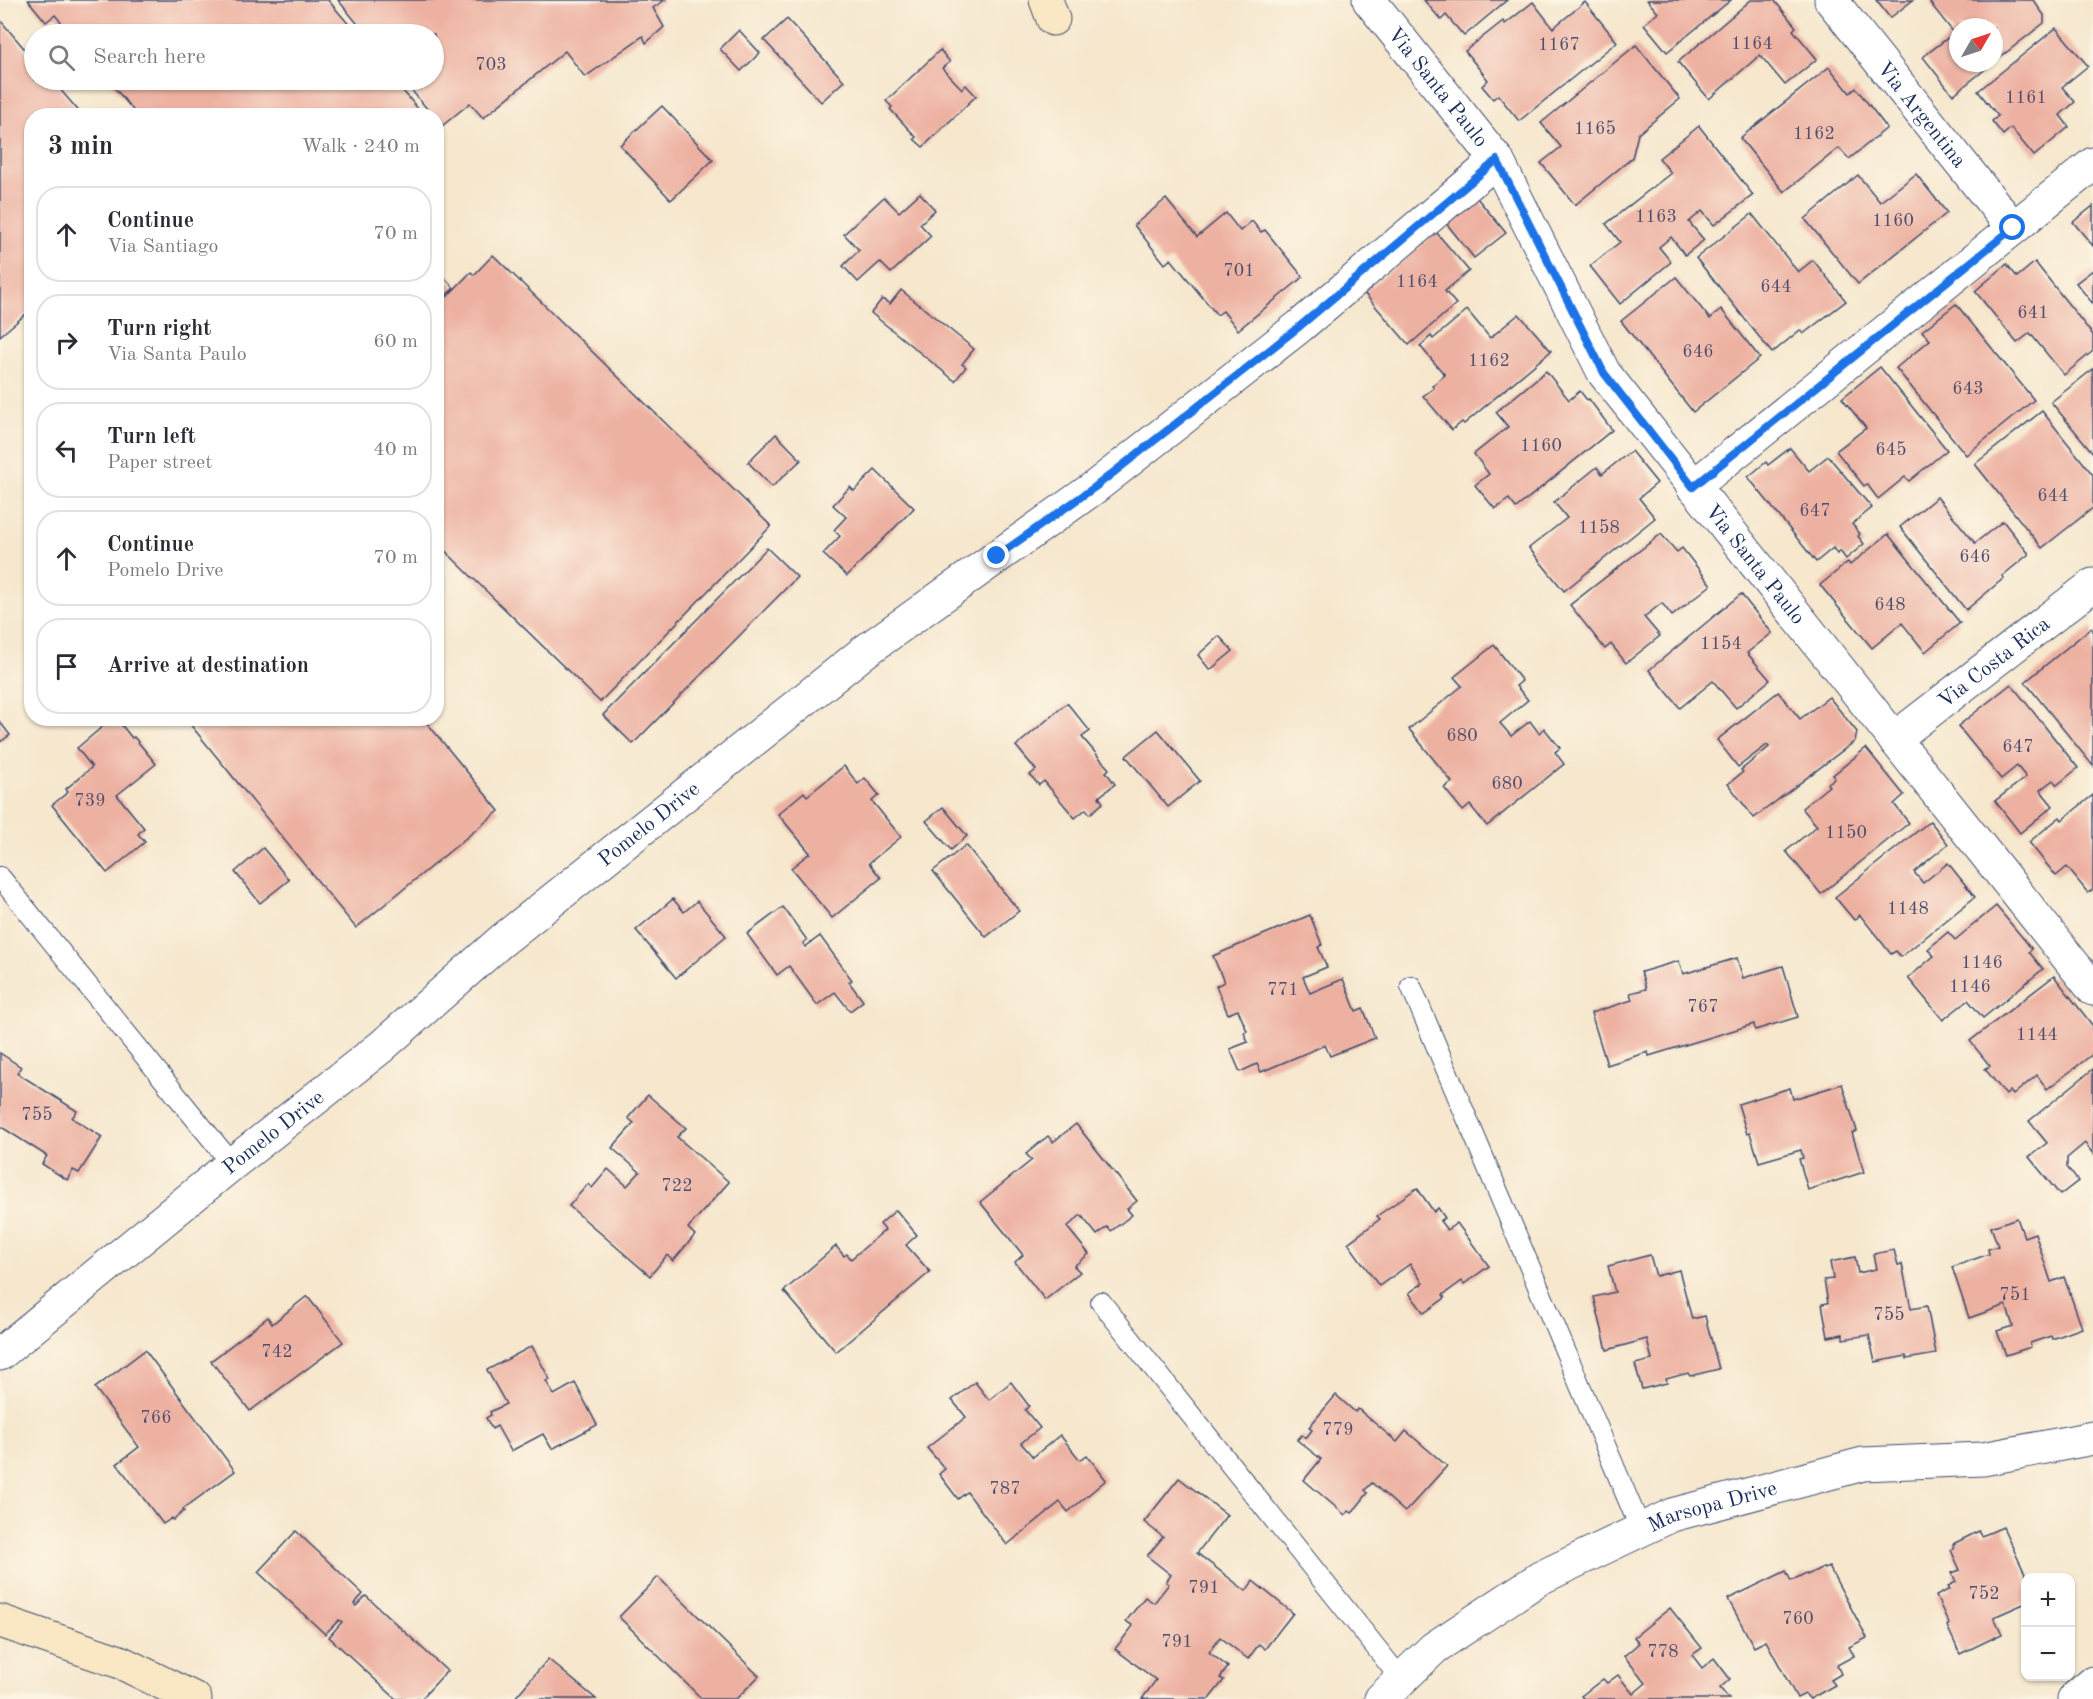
<!DOCTYPE html>
<meta charset="utf-8">
<style>
:root{--surface:#fff;--page:#f2f2f3;--text:#2b2b33;--muted:#7c7c81;--line:#e1e1e2}
body{margin:0;font-family:"Old Standard TT",serif;background:var(--page);color:var(--text)}
.controls{position:absolute;right:18px;bottom:18px;display:grid;overflow:hidden;border-radius:12px;box-shadow:0 2px 4px #0004}
.controls button{width:54px;height:54px;display:grid;place-items:center;padding:0;border:0;border-bottom:2px solid var(--line);background:var(--surface);color:var(--text);font:30px sans-serif}
.compass{position:absolute;left:1949px;top:18px;width:54px;height:54px;border-radius:50%;background:var(--surface);box-shadow:0 2px 4px #0004;rotate:51deg}
.stop{position:absolute;width:18px;height:18px;margin:-14px;border:4px solid #1a73e8;border-radius:50%;background:#fff}
.stop.end{background:#1a73e8;border-color:#fff;box-shadow:0 2px 6px #0008}
.list{margin:0;padding:0;list-style:none}
h2{display:flex;justify-content:space-between;align-items:center;height:78px;margin:0;padding:0 24px;font-size:26px}
h2 small{font-size:20px;font-weight:400;color:var(--muted)}
.list li{display:grid;grid-template-columns:39px 1fr auto;gap:18px;align-items:center;box-sizing:border-box;height:96px;margin:0 12px 12px;padding:0 12px;border:2px solid var(--line);border-radius:24px}
.list b{display:block;font-size:22px;white-space:nowrap}
.list p{margin:0;font-size:20px;white-space:nowrap;color:var(--muted)}
.list em{font-size:20px;font-style:normal;color:var(--muted)}
.icon{flex:none;width:33px;height:33px;fill:none;stroke:currentColor;stroke-width:2;stroke-linecap:round;stroke-linejoin:round}
.map{position:relative;flex:none;width:2093px;height:1699px;overflow:hidden}
.search{position:absolute;background:var(--surface);box-shadow:0 2px 4px #0004;left:24px;top:24px;width:420px;height:66px;display:flex;align-items:center;gap:15px;box-sizing:border-box;padding:0 21px;border-radius:33px;color:var(--muted);font-size:22px}
.panel{position:absolute;background:var(--surface);box-shadow:0 2px 4px #0004;left:24px;top:108px;width:420px;height:618px;border-radius:24px}
.map>svg:first-child{display:block}
.building{fill:#edb1a1}
.lines{fill:none;stroke-linecap:round;stroke-linejoin:round}
.lane-casing{stroke:#3c4b6f;stroke-width:22}
.street-casing{stroke:#3c4b6f;stroke-width:35}
.secondary-casing{stroke:#3c4b6f;stroke-width:35}
.lane{stroke:#fff;stroke-width:20}
.street{stroke:#fff;stroke-width:33}
.secondary{stroke:#fae7c3;stroke-width:33}
.route{stroke:#1a73e8;stroke-width:8}
.labels{text-anchor:middle;stroke-width:6;stroke-linejoin:round;paint-order:stroke}
.number-label{font-size:18px;fill:#50506f}
.street-label{font-size:21px;fill:#1b2f5e;stroke:#fcf5e5}
</style>
<div class="map">
<svg width="2093" height="1699" viewBox="0 0 2093 1699">
<rect width="100%" height="100%" fill="#fcf5e5"/>
<filter id="ink" filterUnits="userSpaceOnUse"><feTurbulence type="fractalNoise" baseFrequency=".0167" numOctaves="2"/><feDisplacementMap in="SourceGraphic" scale="12" xChannelSelector="R" yChannelSelector="G"/><feConvolveMatrix kernelMatrix="1 2 1 2 8 2 1 2 1" color-interpolation-filters="sRGB"/></filter>
<filter id="wash" filterUnits="userSpaceOnUse"><feTurbulence type="fractalNoise" baseFrequency=".008" numOctaves="4" result="noise"/><feDisplacementMap in="SourceGraphic" scale="24" xChannelSelector="R" yChannelSelector="G"/><feGaussianBlur stdDeviation="1.35" result="paint"/><feColorMatrix in="noise" values="0 0 0 0 0 0 0 0 0 0 0 0 0 0 0 0 0 1.4 0 .05"/><feComposite in="paint" operator="in"/></filter>
<g filter="url(#wash)">
<rect width="100%" height="100%" fill="#f6e7cd"/>
<g id="blocks">
<!-- building -->
<g class="building">
<path d="M28,0H328L357,34H71L55,15L46,22Z"/>
<path d="M338,0H665L653,8L664,27L646,43L643,36L585,77L565,51L483,118L470,103L442,126L436,119V116H433L403,80H434V34H366Z"/>
<path d="M1424,0H1507L1464,36L1446,15L1441,20Z"/>
<path d="M1647,0H1731L1667,52L1644,24L1658,13Z"/>
<path d="M1751,0H1774L1796,27L1793,30L1817,59L1785,85L1760,55L1709,99L1678,62Z"/>
<path d="M1876,0H1913L1890,18Z"/>
<path d="M1934,0H2033L2044,15V23L1994,62V27H1958V63H1993L1953,95L1923,57L1954,33L1930,3Z"/>
<path d="M1533,2L1553,28L1585,2L1617,42L1519,121L1498,95L1493,99L1482,86L1488,80L1465,51L1503,21L1505,24Z"/>
<path d="M787,19L844,81L821,102L764,40Z"/>
<path d="M0,20L34,60V80H52L83,116H32V309L0,336Z"/>
<path d="M2056,28L2088,66L2062,87L2075,102L2060,115L2069,127L2034,156L2011,128L2003,135L1992,121L1998,116L1978,91Z"/>
<path d="M739,30L760,53L741,71L720,49Z"/>
<path d="M1636,45L1680,99L1638,134L1632,158L1575,205L1541,163L1561,147L1541,123Z"/>
<path d="M940,50L950,62L942,68L962,89L966,85L976,96L923,147L914,139L916,137L890,109L892,107L886,101Z"/>
<path d="M1829,67L1850,93L1856,88L1887,128L1849,159L1839,148L1784,192L1740,138Z"/>
<path d="M108,80H394L424,116H138Z"/>
<path d="M662,106L713,160L671,200L620,145Z"/>
<path d="M1699,126L1753,195L1714,225L1702,211L1689,222L1704,240L1685,255L1671,237L1659,247L1671,262L1620,304L1590,266L1620,242L1606,224L1671,173L1659,158Z"/>
<path d="M1916,174L1947,213L1858,284L1805,219L1858,175L1880,202Z"/>
<path d="M920,193L935,210L920,224L931,236L891,273L880,262L858,282L843,266L859,250L844,234L884,197L899,212Z"/>
<path d="M1477,198L1506,233L1474,258L1446,223Z"/>
<path d="M1166,199L1197,237L1226,213L1240,231L1252,221L1261,232L1265,230L1303,277L1238,330L1223,311L1217,315L1171,259L1165,264L1134,225Z"/>
<path d="M2093,206V246L2073,222Z"/>
<path d="M1752,214L1798,272L1813,260L1846,301L1803,334L1800,330L1772,353L1696,258Z"/>
<path d="M1436,232L1469,271L1445,291L1456,304L1409,345L1364,293Z"/>
<path d="M493,255L771,526L600,702L436,542V308L471,272L474,275Z"/>
<path d="M2035,262L2093,335V351L2064,375L2030,333L2017,343L1975,291L2007,264L2017,277Z"/>
<path d="M436,268L454,288L436,304Z"/>
<path d="M2093,270V304L2076,283Z"/>
<path d="M1676,277L1710,319L1721,309L1760,358L1693,412L1621,321Z"/>
<path d="M901,290L974,349L962,364L966,367L955,381L871,313L882,299L890,304Z"/>
<path d="M1956,304L2034,400L1966,455L1896,368L1930,340L1922,331Z"/>
<path d="M1467,310L1490,338L1519,314L1551,351L1464,424L1462,422L1452,430L1423,396L1434,388L1432,386L1445,375L1420,346L1431,336L1433,339Z"/>
<path d="M1880,367L1947,450L1909,481L1905,477L1878,499L1867,484L1864,486L1836,451L1866,428L1842,398Z"/>
<path d="M2093,369V453L2051,402Z"/>
<path d="M1546,371L1569,400L1580,391L1587,400L1589,399L1612,430L1516,508L1509,499L1495,509L1475,485L1489,474L1474,454L1508,427L1496,412Z"/>
<path d="M2042,411L2093,475V508L2042,548L1975,464Z"/>
<path d="M776,434L801,460L772,487L748,462Z"/>
<path d="M1790,448L1809,471L1828,456L1872,508L1852,524L1860,534L1858,536L1864,544L1846,559L1840,551L1837,554L1833,548L1816,562L1748,477L1766,462L1768,465Z"/>
<path d="M1631,451L1657,483L1639,498L1655,518L1564,591L1529,548L1567,518L1554,502L1597,467L1602,474Z"/>
<path d="M875,470L914,508L847,576L823,554L840,536L834,530L846,517L833,505L850,487L854,491Z"/>
<path d="M1937,497L1975,543L2003,521L2029,554L2002,576L2004,578L1966,610L1900,527Z"/>
<path d="M1661,534L1677,552L1682,548L1711,585L1672,616L1662,603L1644,617L1660,636L1626,663L1611,644L1605,649L1570,605Z"/>
<path d="M1888,534L1960,623L1925,652L1902,623L1872,648L1820,585L1848,562L1850,565Z"/>
<path d="M767,548L797,577L633,744L603,715Z"/>
<path d="M1741,594L1772,633L1747,653L1770,680L1736,708L1713,681L1680,708L1649,670Z"/>
<path d="M2091,628L2093,630V766L2025,682Z"/>
<path d="M1219,636L1233,651L1210,670L1198,655Z"/>
<path d="M1494,645L1522,681L1516,686L1528,700L1500,723L1511,736L1530,721L1539,733L1544,728L1560,748L1555,752L1564,764L1487,826L1470,805L1463,811L1444,788L1452,782L1409,729L1462,686L1454,677Z"/>
<path d="M2011,684L2078,768L2057,785L2053,780L2040,790L2053,806L2020,833L1995,801L2026,777L2017,766L2001,779L1958,726Z"/>
<path d="M1778,692L1800,719L1829,697L1857,732L1855,741L1754,818L1728,784L1743,772L1741,770L1769,747L1767,745L1738,767L1717,740Z"/>
<path d="M1067,703L1090,731L1082,737L1109,769L1106,772L1115,784L1099,797L1103,803L1090,814L1086,809L1075,818L1044,781L1039,785L1030,775L1036,770L1016,746Z"/>
<path d="M113,718H116L132,738L134,737L156,764L117,795L144,828L138,834L145,842L107,873L52,805L68,792L66,789L92,767L77,748Z"/>
<path d="M185,718H423L499,811L356,928Z"/>
<path d="M0,722L10,735L0,742Z"/>
<path d="M1158,730L1200,781L1168,807L1126,756Z"/>
<path d="M1866,748L1904,795L1894,804L1909,823L1821,894L1786,851L1817,826L1802,808L1829,786L1827,784L1835,778L1833,775Z"/>
<path d="M844,766L858,784L865,778L879,795L872,801L901,837L869,863L881,878L832,918L791,868L810,853L778,814L804,792L807,796Z"/>
<path d="M2093,795V889L2088,893L2067,867L2056,876L2029,842L2060,817L2062,820Z"/>
<path d="M943,807L967,836L951,850L926,821Z"/>
<path d="M1930,821L1948,844L1914,872L1923,883L1948,863L1975,897L1901,957L1896,951L1891,954L1860,915L1854,920L1835,897Z"/>
<path d="M966,845L1019,911L986,937L933,871Z"/>
<path d="M263,848L289,880L260,903L235,872Z"/>
<path d="M673,899L684,912L697,901L726,936L676,978L636,930Z"/>
<path d="M1996,906L2032,949L2029,952L2043,969L1983,1018L1968,1000L1943,1020L1908,978L1934,956L1928,949L1948,932L1955,940Z"/>
<path d="M783,907L807,940L803,943L805,947L820,936L852,980L849,982L863,1001L850,1011L835,992L817,1005L789,966L777,975L747,934Z"/>
<path d="M1310,915L1322,945L1318,947L1327,967L1303,977L1310,993L1343,979L1356,1011L1363,1008L1375,1038L1330,1056L1325,1045L1261,1072L1257,1064L1240,1072L1230,1049L1248,1042L1244,1033L1247,1031L1238,1010L1228,1014L1216,986L1224,982L1213,956Z"/>
<path d="M1737,958L1743,978L1783,966L1798,1017L1755,1030L1754,1024L1649,1056L1648,1052L1607,1065L1591,1013L1632,1000L1630,993L1646,989L1641,972L1679,961L1683,974Z"/>
<path d="M2054,976L2093,1026V1054L2047,1089L2037,1075L2013,1095L2010,1091L2006,1095L1985,1069L1990,1066L1970,1041Z"/>
<path d="M0,1053L21,1067L17,1073L77,1111L72,1118L102,1137L79,1173L73,1170L67,1180L42,1164L47,1156L0,1126Z"/>
<path d="M2093,1069V1154L2085,1143L2067,1158V1167L2078,1181L2060,1195L2029,1157L2047,1143L2029,1121Z"/>
<path d="M1842,1084L1857,1131L1852,1133L1864,1172L1808,1190L1799,1159L1803,1158L1801,1150L1759,1162L1750,1133L1747,1134L1738,1104L1790,1088L1793,1099Z"/>
<path d="M648,1095L686,1128L677,1137L729,1182L688,1228L695,1235L673,1261L667,1255L650,1276L569,1206L588,1184L592,1188L608,1169L627,1186L640,1172L612,1148L634,1123L628,1118Z"/>
<path d="M1076,1124L1137,1201L1127,1209L1132,1215L1111,1231L1107,1227L1097,1235L1081,1215L1067,1227L1089,1254L1074,1266L1080,1272L1045,1300L1015,1262L1023,1255L980,1202L1032,1160L1026,1154L1048,1136L1053,1142Z"/>
<path d="M1417,1188L1434,1212L1438,1208L1445,1218L1440,1221L1447,1230L1457,1223L1489,1266L1464,1284L1462,1281L1443,1295L1445,1298L1424,1313L1409,1293L1423,1283L1410,1264L1379,1286L1348,1243L1380,1219L1377,1216Z"/>
<path d="M896,1210L917,1235L906,1245L930,1272L836,1352L784,1291L836,1246L844,1256L847,1254L851,1259L885,1230L880,1224Z"/>
<path d="M2017,1218L2024,1237L2035,1233L2051,1282L2064,1277L2082,1328L2052,1339L2051,1336L2030,1343L2031,1347L2006,1355L1997,1331L2013,1326L2006,1305L1969,1318L1952,1267L1989,1254L1988,1249L1998,1246L1991,1227Z"/>
<path d="M1894,1250L1898,1265L1902,1264L1911,1309L1927,1306L1936,1354L1907,1359L1906,1356L1875,1362L1869,1335L1843,1339V1334L1828,1337L1822,1304L1828,1303L1824,1280L1833,1279L1830,1262L1855,1257L1858,1273L1876,1269L1873,1254Z"/>
<path d="M1650,1255L1656,1276L1679,1270L1692,1319L1705,1316L1719,1369L1690,1376L1688,1373L1666,1379L1667,1383L1642,1389L1635,1364L1652,1360L1647,1339L1607,1350L1594,1297L1615,1292L1608,1266Z"/>
<path d="M307,1296L343,1342L250,1411L211,1361L268,1317L272,1324Z"/>
<path d="M532,1346L550,1380L546,1381L554,1395L575,1383L597,1425L552,1449L543,1434L511,1451L497,1426L492,1429L486,1418L491,1415L490,1412L506,1404L487,1370Z"/>
<path d="M145,1350L235,1471L183,1509L184,1511L173,1520L172,1518L163,1524L117,1464L139,1447L95,1388Z"/>
<path d="M975,1382L989,1400L1011,1382L1029,1406L1025,1410L1040,1428L1021,1443L1033,1457L1060,1435L1080,1460L1087,1455L1106,1480L1068,1512L1060,1502L1007,1545L967,1492L958,1499L939,1474L945,1469L927,1448L966,1417L952,1400Z"/>
<path d="M1336,1395L1355,1412L1358,1409L1397,1442L1406,1431L1447,1466L1405,1512L1372,1483L1365,1490L1368,1493L1352,1513L1349,1511L1345,1515L1304,1480L1321,1459L1297,1440L1302,1435L1306,1438L1312,1430L1309,1427Z"/>
<path d="M1179,1478L1227,1515L1197,1553L1246,1591L1253,1581L1293,1613L1265,1649L1259,1644L1248,1659L1220,1637L1209,1652L1228,1667L1220,1678L1224,1680L1209,1699H1142L1156,1680L1115,1649L1133,1626L1126,1621L1145,1597L1154,1603L1169,1584L1166,1582L1171,1575L1147,1556L1163,1537L1144,1522Z"/>
<path d="M2003,1527L2027,1578L2026,1603L1994,1617L2002,1634L1960,1654L1947,1626L1949,1624L1936,1596L1950,1589L1948,1586L1956,1582L1952,1573L1960,1570L1951,1550L1954,1548L1953,1544L1979,1531L1982,1536Z"/>
<path d="M296,1531L363,1594L354,1604L356,1606L366,1596L447,1671L421,1699H396L329,1637L342,1622L339,1620L325,1634L258,1572Z"/>
<path d="M1823,1567L1824,1569L1829,1567L1867,1638L1849,1647L1854,1656L1837,1665L1841,1674L1831,1680L1835,1685L1810,1699L1805,1694L1797,1698L1766,1641L1754,1647L1728,1599L1786,1571L1791,1581L1806,1573L1807,1575Z"/>
<path d="M658,1577L759,1676L736,1699H702L619,1617Z"/>
<path d="M1670,1608L1702,1648L1692,1655L1702,1668L1714,1658L1730,1679L1720,1688L1729,1699H1584L1581,1696L1603,1679L1607,1683L1618,1675L1633,1694L1646,1683L1624,1656L1639,1643L1634,1637Z"/>
<path d="M548,1659L596,1699H514Z"/>
</g>
</g>
</g>
<g filter="url(#ink)">
<use href="#blocks" fill-opacity="0" stroke="#3c4b6f" stroke-width="1.5"/>
<g class="lines">
<!-- lane casing -->
<g class="lane-casing">
<g id="lane">
<path d="M0,877L232,1164"/>
<path d="M1411,986L1641,1530"/>
<path d="M1101,1302L1401,1679"/>
</g>
</g>
<!-- street casing -->
<g class="street-casing">
<g id="street">
<path id="s1" d="M1369,0L1497,160L1604,373L2093,989"/>
<path id="s2" d="M1831,0L2013,228"/>
<path d="M1693,487L2093,164"/>
<path id="s3" d="M1894,739L2093,585"/>
<path id="s4" d="M0,1354L232,1164L381,1047L500,942L864,652L1095,487L1178,422L1300,326L1497,160"/>
<path id="s5" d="M1381,1699L1434,1648L1540,1578L1672,1515L1863,1464L1983,1459L2093,1438"/>
<path d="M2074,1699L2093,1683"/>
</g>
</g>
<!-- secondary casing -->
<g class="secondary-casing">
<g id="secondary">
<path d="M1046,0L1053,19"/>
<path d="M0,1621L120,1662L195,1699"/>
</g>
</g>
<!-- lane -->
<use href="#lane" class="lane"/>
<!-- street -->
<use href="#street" class="street"/>
<!-- secondary -->
<use href="#secondary" class="secondary"/>
</g>
</g>
<g class="lines" filter="url(#ink)">
<!-- route -->
<path class="route" d="M997,556L1095,487L1178,422L1300,326L1497,160L1604,373L1693,487L2013,228"/>
</g>
<g class="labels">
<!-- number labels -->
<g class="number-label">
<text x="1752" y="49">1164</text>
<text x="1559" y="50">1167</text>
<text x="491" y="70">703</text>
<text x="2026" y="103">1161</text>
<text x="1595" y="134">1165</text>
<text x="1814" y="139">1162</text>
<text x="1656" y="222">1163</text>
<text x="1893" y="226">1160</text>
<text x="1239" y="276">701</text>
<text x="1417" y="287">1164</text>
<text x="1776" y="292">644</text>
<text x="2033" y="318">641</text>
<text x="1698" y="357">646</text>
<text x="1489" y="366">1162</text>
<text x="1968" y="394">643</text>
<text x="1541" y="451">1160</text>
<text x="1891" y="455">645</text>
<text x="2053" y="501">644</text>
<text x="1815" y="516">647</text>
<text x="1599" y="533">1158</text>
<text x="1975" y="562">646</text>
<text x="1890" y="610">648</text>
<text x="1721" y="649">1154</text>
<text x="1462" y="741">680</text>
<text x="2018" y="752">647</text>
<text x="1507" y="789">680</text>
<text x="90" y="806">739</text>
<text x="1846" y="838">1150</text>
<text x="1908" y="914">1148</text>
<text x="1982" y="968">1146</text>
<text x="1970" y="992">1146</text>
<text x="1283" y="995">771</text>
<text x="1703" y="1012">767</text>
<text x="2037" y="1040">1144</text>
<text x="37" y="1120">755</text>
<text x="677" y="1191">722</text>
<text x="2015" y="1300">751</text>
<text x="1889" y="1320">755</text>
<text x="277" y="1357">742</text>
<text x="156" y="1423">766</text>
<text x="1338" y="1435">779</text>
<text x="1005" y="1494">787</text>
<text x="1204" y="1593">791</text>
<text x="1984" y="1599">752</text>
<text x="1798" y="1624">760</text>
<text x="1177" y="1647">791</text>
<text x="1663" y="1657">778</text>
</g>
<!-- street labels -->
<g class="street-label">
<text dy="7" stroke="none"><textPath href="#s1" startOffset="111">Via Santa Paulo</textPath></text>
<text dy="7" stroke="none"><textPath href="#s2" startOffset="146">Via Argentina</textPath></text>
<text dy="7" stroke="none"><textPath href="#s1" startOffset="687">Via Santa Paulo</textPath></text>
<text dy="7" stroke="none"><textPath href="#s3" startOffset="126">Via Costa Rica</textPath></text>
<text dy="7" stroke="none"><textPath href="#s4" startOffset="838">Pomelo Drive</textPath></text>
<text dy="7" stroke="none"><textPath href="#s4" startOffset="352">Pomelo Drive</textPath></text>
<text dy="7" stroke="none"><textPath href="#s5" startOffset="388">Marsopa Drive</textPath></text>
</g>
</g>
</svg>
<div class="controls">
<button>+</button>
<button>−</button>
</div>
<svg class="compass" viewBox="-18 -18 36 36"><path d="M0-13l5 13h-10z" fill="#e53935"/><path d="M0 13l5-13h-10z" fill="#7c7c81"/></svg>
<div class="stop" style="left:2013px;top:228px"></div>
<div class="stop end" style="left:997px;top:556px"></div>
<div class="search"><svg class="icon" aria-label="search" viewBox="0 0 24 24"><circle cx="10" cy="10" r="6"/><path d="M15 15l6 6"/></svg>Search here</div>
<section class="panel">
<h2>3 min<small>Walk · 240 m</small></h2>
<ul class="list">
<li><svg class="icon" aria-label="ahead" viewBox="0 0 24 24"><path d="M12 20V5M6 11l6-6 6 6"/></svg><div><b>Continue</b><p>Via Santiago</p></div><em>70 m</em></li>
<li><svg class="icon" aria-label="right" viewBox="0 0 24 24"><path d="M7 20v-9h11M14 6l5 5-5 5"/></svg><div><b>Turn right</b><p>Via Santa Paulo</p></div><em>60 m</em></li>
<li><svg class="icon" aria-label="left" viewBox="0 0 24 24"><path d="M17 20v-9H6M10 6l-5 5 5 5"/></svg><div><b>Turn left</b><p>Paper street</p></div><em>40 m</em></li>
<li><svg class="icon" aria-label="ahead" viewBox="0 0 24 24"><path d="M12 20V5M6 11l6-6 6 6"/></svg><div><b>Continue</b><p>Pomelo Drive</p></div><em>70 m</em></li>
<li><svg class="icon" aria-label="arrive" viewBox="0 0 24 24"><path d="M6 21V4h12l-3 4 3 4H6"/></svg><div><b>Arrive at destination</b></div></li>
</ul>
</section>
</div>
